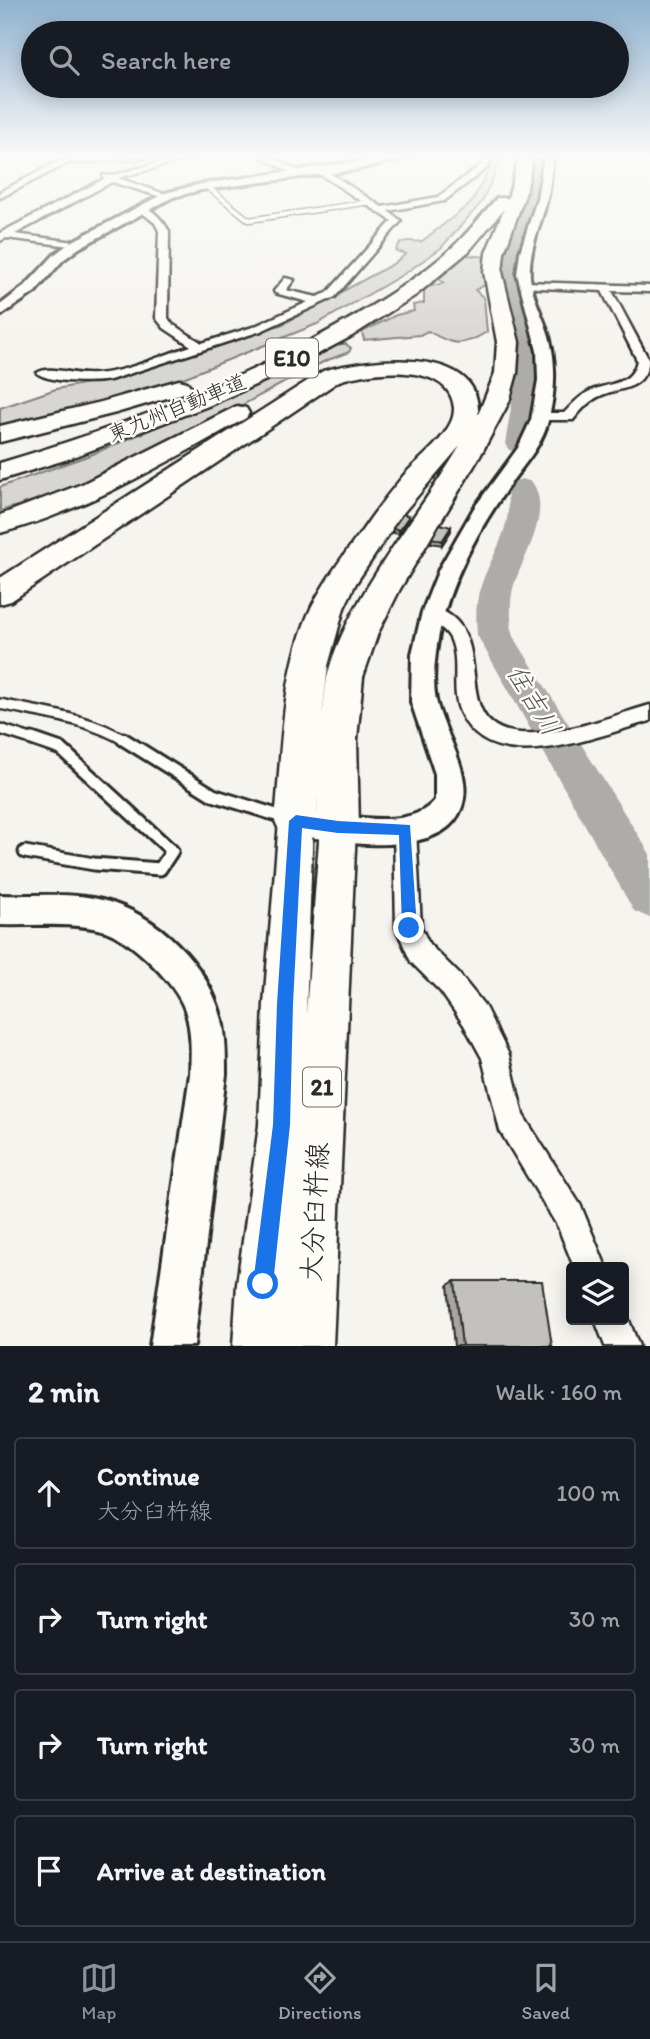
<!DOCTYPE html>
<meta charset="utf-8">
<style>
:root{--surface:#171b24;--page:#242831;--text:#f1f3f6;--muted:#9ea1a6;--line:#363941;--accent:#8c9099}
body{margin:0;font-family:Itim,"Klee One",sans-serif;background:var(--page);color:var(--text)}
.controls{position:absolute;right:21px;bottom:21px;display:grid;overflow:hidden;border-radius:7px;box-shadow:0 4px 18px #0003}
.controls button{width:63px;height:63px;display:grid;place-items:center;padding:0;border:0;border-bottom:2px solid var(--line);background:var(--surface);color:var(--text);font:35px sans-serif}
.stop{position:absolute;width:21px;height:21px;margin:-16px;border:5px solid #1a73e8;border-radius:50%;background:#fff}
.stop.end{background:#1a73e8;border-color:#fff;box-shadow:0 2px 7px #0008}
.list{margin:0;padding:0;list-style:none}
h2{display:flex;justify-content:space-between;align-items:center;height:91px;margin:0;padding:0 28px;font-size:30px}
h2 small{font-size:23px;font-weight:400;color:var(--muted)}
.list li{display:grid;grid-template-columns:46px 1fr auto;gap:21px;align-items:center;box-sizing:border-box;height:112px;margin:0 14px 14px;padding:0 14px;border:2px solid var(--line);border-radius:7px}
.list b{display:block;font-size:26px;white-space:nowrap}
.list p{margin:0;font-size:23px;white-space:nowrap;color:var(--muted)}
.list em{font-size:23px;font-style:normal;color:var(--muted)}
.icon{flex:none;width:38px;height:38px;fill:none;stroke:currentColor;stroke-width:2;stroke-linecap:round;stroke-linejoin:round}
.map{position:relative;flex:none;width:650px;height:1346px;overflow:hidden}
.search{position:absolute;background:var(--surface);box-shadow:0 4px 18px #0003;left:21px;right:21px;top:21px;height:77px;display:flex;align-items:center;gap:18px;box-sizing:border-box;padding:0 24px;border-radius:38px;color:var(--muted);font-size:26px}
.sheet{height:595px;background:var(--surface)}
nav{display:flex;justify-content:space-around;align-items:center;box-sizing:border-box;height:98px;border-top:2px solid var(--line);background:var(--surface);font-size:19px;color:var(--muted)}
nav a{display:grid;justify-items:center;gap:4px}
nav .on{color:var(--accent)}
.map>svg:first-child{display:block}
.green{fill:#d7d6d2;stroke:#81807e;stroke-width:2}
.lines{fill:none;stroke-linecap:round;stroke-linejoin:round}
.river{fill:#adaca9;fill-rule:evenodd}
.service-far2-casing{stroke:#2b2b2b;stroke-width:7}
.service-far1-casing{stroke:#2b2b2b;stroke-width:14}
.service-casing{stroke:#2b2b2b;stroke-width:17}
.minor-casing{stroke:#2b2b2b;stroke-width:5}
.tertiary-casing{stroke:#2b2b2b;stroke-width:6}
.primary-casing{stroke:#2b2b2b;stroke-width:5}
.motorway-casing{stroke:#2b2b2b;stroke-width:5}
.service-far2{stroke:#fdfcf7;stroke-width:4.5}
.service-far1{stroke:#fdfcf7;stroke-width:9}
.service{stroke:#fdfcf7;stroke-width:11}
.minor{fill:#fdfcf7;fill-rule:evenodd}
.tertiary{fill:#fdfcf7;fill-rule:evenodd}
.primary{fill:#fdfcf7;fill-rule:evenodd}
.motorway{fill:#fdfcf7;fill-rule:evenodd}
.wall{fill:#a7a6a3;stroke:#2b2b2b;stroke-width:2}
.shaded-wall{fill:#888785;stroke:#2b2b2b;stroke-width:2}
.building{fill:#c2c1be;stroke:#2b2b2b;stroke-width:2}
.route{fill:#1a73e8}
.labels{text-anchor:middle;stroke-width:5;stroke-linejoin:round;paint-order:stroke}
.far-street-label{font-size:21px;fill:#2b2b2b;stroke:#fdfcf7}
.shield{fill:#fdfcf7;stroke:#6a6a68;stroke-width:2}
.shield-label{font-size:23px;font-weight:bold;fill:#2b2b2b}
.water-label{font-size:26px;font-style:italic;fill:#585857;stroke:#fdfcf7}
.near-street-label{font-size:28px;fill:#2b2b2b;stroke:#fdfcf7}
</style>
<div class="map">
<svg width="650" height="1346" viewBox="0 0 650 1346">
<rect width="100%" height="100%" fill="#f5f4ef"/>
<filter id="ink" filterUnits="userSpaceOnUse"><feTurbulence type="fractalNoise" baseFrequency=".0143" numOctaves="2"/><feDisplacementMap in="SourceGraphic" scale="14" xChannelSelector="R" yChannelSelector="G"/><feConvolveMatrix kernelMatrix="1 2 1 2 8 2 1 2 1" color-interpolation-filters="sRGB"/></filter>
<g filter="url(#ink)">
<!-- green -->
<g class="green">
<path d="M496,157H502L482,202L441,248L404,274L317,324L126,401L0,430V408L56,389L110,379L283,324L393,264L406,254L396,251C399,238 410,241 421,242L471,203Z"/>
<path d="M466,255L488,257L483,266L485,285L475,290L484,298L487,332C462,347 453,346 428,331L420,335L364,340L362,332L396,315L414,311L413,305L424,303V288L444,283L438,279Z"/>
<path d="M338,344H346L351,348L349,352L323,362L129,465L70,490L0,511V487L90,455L231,396Z"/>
</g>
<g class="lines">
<!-- river -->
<g class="river">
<path d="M535,157H549L522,261L523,286L539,345L541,366L531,444L527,450L518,452L509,450L505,444L518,366L517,345L503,286V261Z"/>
<path d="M522,479L532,482C553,512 523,557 514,585C509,601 511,618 512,634L650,854V918L634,911L477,635C476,619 475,602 481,586C489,561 501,547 507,519C510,507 504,493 512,482Z"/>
</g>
<!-- service-far2 casing -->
<g class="service-far2-casing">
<path id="service-far2" d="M206,186L249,220L370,202"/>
</g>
<!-- service-far1 casing -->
<g class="service-far1-casing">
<g id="service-far1">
<path d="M0,704C42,713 89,718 126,741"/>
<path d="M0,729L37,741"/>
</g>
</g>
<!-- service casing -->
<g class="service-casing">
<g id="service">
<path d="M123,739L213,795L286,818"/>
<path d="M25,852L94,864L160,869L172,851L61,749L32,739"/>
</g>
</g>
<!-- minor casing -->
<g class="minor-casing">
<g id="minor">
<path d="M100,157L152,158L68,163L0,198V192L63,159Z"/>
<path d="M180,157H195L118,178L168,195V199L112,182L15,234L75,242L78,243V247L6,238L0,241V233L104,179L103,175L110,176Z"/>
<path d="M262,157H272L302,173L295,175Z"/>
<path d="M485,157H492L487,168L444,201L388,211L401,221L335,297L261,331L110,380C94,383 50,383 37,373C48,365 71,374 85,374C120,376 158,356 191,346L164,328L156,318L159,231L155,223L140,211V207C152,207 163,221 169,231L168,318L172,324L202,343L253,327L308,302L275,293L274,291L285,278L294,280L286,290L317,297L327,293L392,221L318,173V169H324L382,207L438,197L481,165Z"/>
<path d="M525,282L650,286V292L612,291L649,360C643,396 616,384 593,400C585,405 579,413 573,420H536L534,417L541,413H564C572,405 579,396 590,391C610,382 632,386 637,360L602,291L521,287V283Z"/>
<path d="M432,607C505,628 442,727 520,733C564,736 608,717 650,705V721C599,735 490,782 460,712C450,688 461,661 450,638C444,626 430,623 423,613L426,609Z"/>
<path d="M405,819L413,822L416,829L421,927L429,944L459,974L484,1005L509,1055L523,1115L581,1206L606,1267H574L558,1227L500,1131L482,1058L464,1025L441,992L411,962L396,928L394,829L397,822Z"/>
<path d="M624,1308L639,1346H605L595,1320H624Z"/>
</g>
</g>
<!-- tertiary casing -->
<g class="tertiary-casing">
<g id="tertiary">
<path d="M389,157H411L355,170L201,190L173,197L79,248L63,260L35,292L0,316V305L25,286L55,254L71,242L165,193L201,184Z"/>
<path d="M544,157H554C550,171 551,186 547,199C541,225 528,250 530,277C532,295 540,310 546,327C557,356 556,392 548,421C541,449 519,469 504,493C472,540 443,595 436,653C434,668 433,685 436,700C444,737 483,785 454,821C425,857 324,844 286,830L282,821L286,812C300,807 314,812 329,814C361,818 413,828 435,800V774L411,702L412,654L422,612L439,569L474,508L518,448L531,420L538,380L537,351L517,274L520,252L537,199Z"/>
<path d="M0,895C34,896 69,892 102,900C158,914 209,965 222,1020C226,1038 226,1056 226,1074L194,1346H150L190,1074C191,1053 192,1031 185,1010C176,983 129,937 102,930C69,922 33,926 0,925Z"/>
</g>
</g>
<!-- primary casing -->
<g class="primary-casing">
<path id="primary" d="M296,806L308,810L313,821L306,1014L320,827L326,816L338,812L350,816L356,827L333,1346H233L237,1284L259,1125L264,1004L279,821L284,810Z"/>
</g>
<!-- motorway casing -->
<g class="motorway-casing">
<g id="motorway">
<path d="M519,157H533L526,192L504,253L502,272L519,342L517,373L509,402L480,456L400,589L378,633L363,677L357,739L359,827L353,840L338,845L323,840L317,827L318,792L317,821L311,834L296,839L281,834L275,821C282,751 281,671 312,606C325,581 342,557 359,535C373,514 388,494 404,475C419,459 440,444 450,424C453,419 454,413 454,408C450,361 370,371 339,381L11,601L0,604V578L323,371C363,359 483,343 478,415L495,373L497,342L484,272L486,253L504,209L469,251L416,295L352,336L282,373L208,406L68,459L0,480V463C127,425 254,378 368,308C399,289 432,268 458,242C472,228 484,212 497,198H508ZM460,446C420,514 344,603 327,678C325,690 324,703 322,716L328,666L344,608L356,583L403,513Z"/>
<path d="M179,380L187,382L191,387L187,392L116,413L0,442V426L101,402Z"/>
<path d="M237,406L246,408L249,413L246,418C167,462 88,510 0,533V515L82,484Z"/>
</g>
</g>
<!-- service-far2 -->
<use href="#service-far2" class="service-far2"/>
<!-- service-far1 -->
<use href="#service-far1" class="service-far1"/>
<!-- service -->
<use href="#service" class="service"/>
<!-- minor -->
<use href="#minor" class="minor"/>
<!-- tertiary -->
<use href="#tertiary" class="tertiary"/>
<!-- primary -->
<use href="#primary" class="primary"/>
<!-- motorway -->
<use href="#motorway" class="motorway"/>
</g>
<!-- wall -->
<g class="wall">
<path d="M409,516L408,520L399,534L393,533V528Z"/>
<path d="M451,527V531L442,545L431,543L432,538Z"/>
<path d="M455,1281L552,1346H454L448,1285Z"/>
</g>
<!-- shaded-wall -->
<g class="shaded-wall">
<path d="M409,516L408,520L399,534V530Z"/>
<path d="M451,527V531L442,545V541Z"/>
</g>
<!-- building -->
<g class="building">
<path d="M403,514L409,516L399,530L393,528Z"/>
<path d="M440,524L451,527L442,541L432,538Z"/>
<path d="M455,1281H542L552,1346H462Z"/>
</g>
</g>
<!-- sky -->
<linearGradient id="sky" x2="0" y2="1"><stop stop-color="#90b1cf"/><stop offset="0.45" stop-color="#fafaf8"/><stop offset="1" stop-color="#fafaf8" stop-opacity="0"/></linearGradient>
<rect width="650" height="346" fill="url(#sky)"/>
<!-- route -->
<path class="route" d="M296,815L338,821L410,825L417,928L414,933L409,935L404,933L402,928L399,835L338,833L302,828L293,1004L290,1125L273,1284L270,1291L263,1294L256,1291L253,1284L273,1125L277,1004L289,821Z"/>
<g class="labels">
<!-- far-street labels -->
<g class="far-street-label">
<text transform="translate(177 408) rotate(-22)" y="7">東九州自動車道</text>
</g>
<!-- shield labels -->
<g class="shield">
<rect x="266" y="338.5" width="52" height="39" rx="5"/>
<rect x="303" y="1067.5" width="38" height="39" rx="5"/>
</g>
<g class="shield-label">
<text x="292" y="366">E10</text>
<text x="322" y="1095">21</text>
</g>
<!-- water labels -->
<g class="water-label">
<text transform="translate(534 700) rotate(59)" y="9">住吉川</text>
</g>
<!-- near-street labels -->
<g class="near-street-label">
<text transform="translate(314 1212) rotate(-87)" y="10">大分臼杵線</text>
</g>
</g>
</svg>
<div class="controls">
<button><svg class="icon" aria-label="layers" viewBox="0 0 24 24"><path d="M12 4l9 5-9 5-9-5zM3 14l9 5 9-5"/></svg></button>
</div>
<div class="stop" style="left:263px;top:1284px"></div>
<div class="stop end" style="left:409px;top:928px"></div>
<div class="search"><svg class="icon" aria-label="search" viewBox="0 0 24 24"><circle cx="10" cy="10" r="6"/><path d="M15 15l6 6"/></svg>Search here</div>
</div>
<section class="sheet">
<h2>2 min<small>Walk · 160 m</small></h2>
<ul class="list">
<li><svg class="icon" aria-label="ahead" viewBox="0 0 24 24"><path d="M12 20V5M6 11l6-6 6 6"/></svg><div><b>Continue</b><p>大分臼杵線</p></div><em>100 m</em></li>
<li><svg class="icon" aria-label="right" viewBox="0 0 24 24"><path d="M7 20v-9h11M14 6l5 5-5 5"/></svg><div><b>Turn right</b></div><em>30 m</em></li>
<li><svg class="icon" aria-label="right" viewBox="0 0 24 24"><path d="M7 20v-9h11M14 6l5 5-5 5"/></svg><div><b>Turn right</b></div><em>30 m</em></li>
<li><svg class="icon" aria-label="arrive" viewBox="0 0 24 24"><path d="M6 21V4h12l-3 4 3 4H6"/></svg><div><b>Arrive at destination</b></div></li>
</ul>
</section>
<nav>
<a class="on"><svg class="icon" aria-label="map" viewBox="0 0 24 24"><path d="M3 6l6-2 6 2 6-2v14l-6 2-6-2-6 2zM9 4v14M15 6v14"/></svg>Map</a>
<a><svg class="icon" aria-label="directions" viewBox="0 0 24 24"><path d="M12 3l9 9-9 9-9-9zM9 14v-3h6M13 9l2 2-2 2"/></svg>Directions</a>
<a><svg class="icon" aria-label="saved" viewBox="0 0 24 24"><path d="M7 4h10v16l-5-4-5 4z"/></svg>Saved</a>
</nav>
